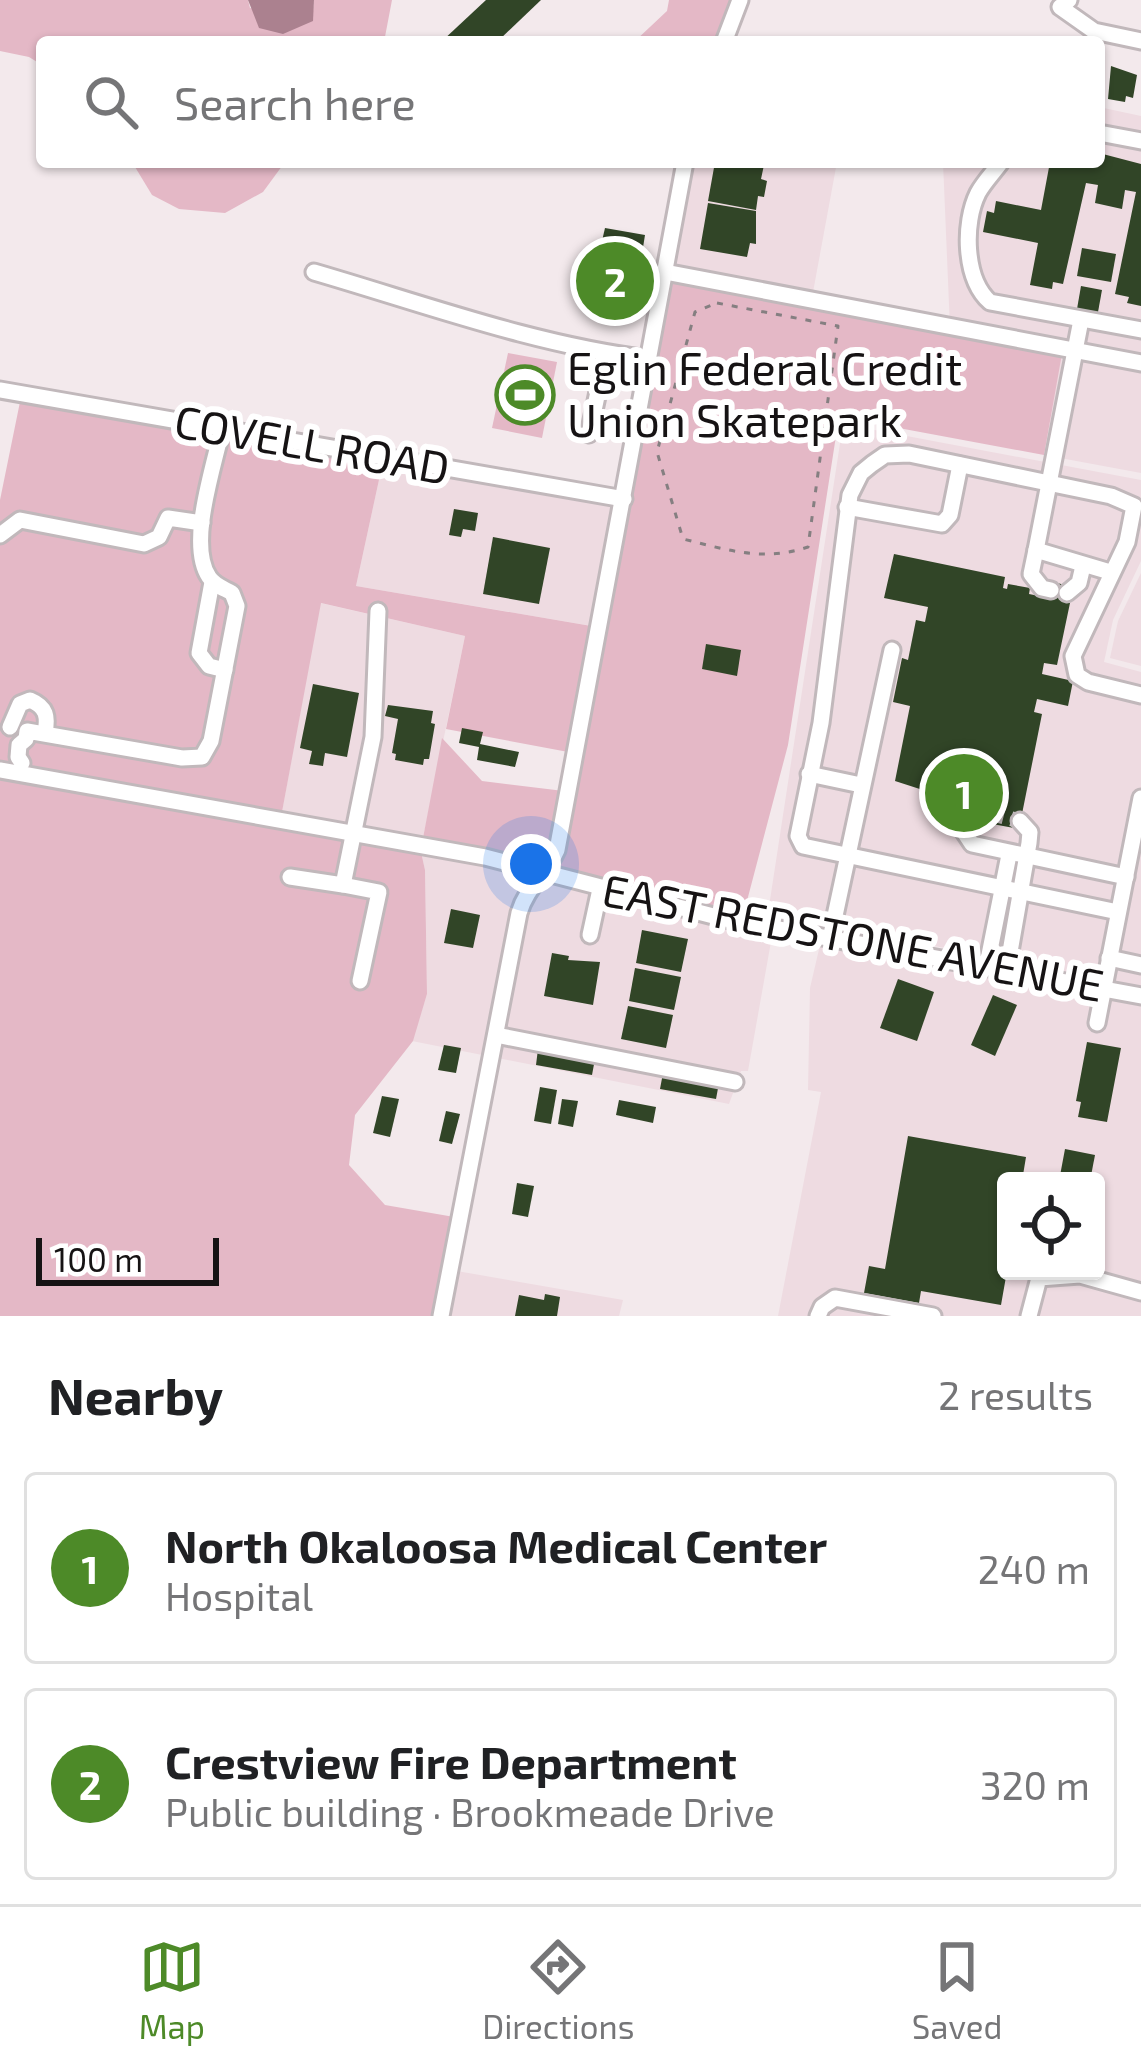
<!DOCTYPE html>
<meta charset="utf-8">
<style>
:root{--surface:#fff;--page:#f2f2f2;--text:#202124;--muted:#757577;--line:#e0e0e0;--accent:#4d8a28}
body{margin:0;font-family:"Exo 2",sans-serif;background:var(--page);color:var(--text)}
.controls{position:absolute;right:36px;bottom:36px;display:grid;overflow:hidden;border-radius:12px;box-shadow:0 3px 9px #0004}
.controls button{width:108px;height:108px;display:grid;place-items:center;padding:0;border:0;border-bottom:3px solid var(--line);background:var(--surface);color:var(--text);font:60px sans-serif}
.scale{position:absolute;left:36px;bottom:30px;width:183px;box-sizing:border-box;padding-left:12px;border:6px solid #161314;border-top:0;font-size:33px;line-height:42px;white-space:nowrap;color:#161314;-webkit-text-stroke:9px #fff;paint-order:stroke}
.you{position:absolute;left:531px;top:864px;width:42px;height:42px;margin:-30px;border:9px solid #fff;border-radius:50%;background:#1a73e8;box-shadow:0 0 0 18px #1a73e833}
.badge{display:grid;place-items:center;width:78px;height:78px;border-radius:50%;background:var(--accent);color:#fff;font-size:39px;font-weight:700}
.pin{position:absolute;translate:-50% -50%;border:6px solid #fff;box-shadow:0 3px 12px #0006}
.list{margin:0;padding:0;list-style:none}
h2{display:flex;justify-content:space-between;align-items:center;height:156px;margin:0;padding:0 48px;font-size:51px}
h2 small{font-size:39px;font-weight:400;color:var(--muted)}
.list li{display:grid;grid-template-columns:78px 1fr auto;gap:36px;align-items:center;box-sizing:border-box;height:192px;margin:0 24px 24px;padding:0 24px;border:3px solid var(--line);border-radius:12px}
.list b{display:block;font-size:45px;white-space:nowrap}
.list p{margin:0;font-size:39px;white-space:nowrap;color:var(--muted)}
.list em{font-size:39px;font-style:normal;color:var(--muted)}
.icon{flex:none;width:66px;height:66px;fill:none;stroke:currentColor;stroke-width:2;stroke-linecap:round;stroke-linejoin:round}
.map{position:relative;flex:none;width:1141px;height:1316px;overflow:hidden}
.search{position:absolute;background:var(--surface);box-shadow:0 3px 9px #0004;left:36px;right:36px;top:36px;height:132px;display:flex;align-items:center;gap:30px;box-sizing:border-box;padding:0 42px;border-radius:12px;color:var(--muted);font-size:45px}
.sheet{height:588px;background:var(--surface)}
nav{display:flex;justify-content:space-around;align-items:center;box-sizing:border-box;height:168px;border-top:3px solid var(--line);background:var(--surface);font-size:33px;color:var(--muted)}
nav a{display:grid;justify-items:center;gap:6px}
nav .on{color:var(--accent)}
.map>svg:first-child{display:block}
.built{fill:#eedbe1;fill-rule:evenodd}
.green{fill:#e4b8c6}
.water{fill:#ab818f}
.building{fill:#314527}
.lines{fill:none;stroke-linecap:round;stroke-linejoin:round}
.minor-tunnel{stroke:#d2c9cc;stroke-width:15;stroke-dasharray:15 8;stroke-linecap:butt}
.minor-casing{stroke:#c1b8bb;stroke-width:21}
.path{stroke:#857f81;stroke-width:3;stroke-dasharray:6 9;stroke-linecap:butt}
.minor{stroke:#fff;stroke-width:15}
.labels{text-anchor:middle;stroke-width:12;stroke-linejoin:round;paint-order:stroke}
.poi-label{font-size:45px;fill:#161314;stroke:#fff;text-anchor:start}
.street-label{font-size:45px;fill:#161314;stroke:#fff}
</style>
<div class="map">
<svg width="1141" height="1316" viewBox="0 0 1141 1316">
<rect width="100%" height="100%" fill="#f3e9ec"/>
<!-- built -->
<g class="built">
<path d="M1099,107L1141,116V473L1044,455L1062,349L950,328L943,162H1099Z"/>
<path d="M689,162H837L811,303L673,278Z"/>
<path d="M843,424L1141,480V561L1113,620L1104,662L1141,672V987L768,913Z"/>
<path d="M382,466L627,506L604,628L356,586Z"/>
<path d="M1141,573V666L1110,658L1118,621Z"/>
<path d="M320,603L465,636L423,838L282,812Z"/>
<path d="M421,852L483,864L636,906L772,936L748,1071H741L729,1104L412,1041L427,994L425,870Z"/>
<path d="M820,945L1141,1006V1316H778L821,1092L808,1090L810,988ZM1006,1181H1096V1271H1006Z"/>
<path d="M451,1270L623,1300L619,1316H442Z"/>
</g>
<!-- green -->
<g class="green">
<path d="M0,0H248L250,8L312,21L314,0H392L384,42H42V65L29,57L0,51Z"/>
<path d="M669,0H730L718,42H634L667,11Z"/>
<path d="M132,162H285L263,192L225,213L179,209L152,195Z"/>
<path d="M673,278L1063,348L1044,455L845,418L838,423L788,745L743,916L487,850L423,838L442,738L482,781L572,792L579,754L446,729L465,636L321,603L282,812L0,762V500L21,397L382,466L356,586L603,628Z"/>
<path d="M508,353L557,362L542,438L492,428Z"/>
<path d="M0,777L421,852L425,870L427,994L413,1041L355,1115L349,1165L385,1205L460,1218L442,1316H0Z"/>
</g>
<!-- water -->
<path class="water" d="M248,0H314L313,21L283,34L259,28Z"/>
<!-- building -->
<g class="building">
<path d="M486,0H541L497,42H441Z"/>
<path d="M1111,66L1137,75L1133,98L1126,96L1125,102L1108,99Z"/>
<path d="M1099,153L1141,164V306L1127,303L1129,297L1115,294L1136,192L1125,190L1122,209L1095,203L1098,185L1086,183L1063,284L1053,282L1052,289L1030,285L1038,243L983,232L987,211L994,213L996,201L1041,210L1050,162H1099Z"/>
<path d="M715,162L764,165L761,179L767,181L764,197L758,196L756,210L708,201Z"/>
<path d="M708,203L756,211V244L750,243L747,257L700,249Z"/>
<path d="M605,228L645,235L634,304L589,297Z"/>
<path d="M1082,248L1116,254L1111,282L1077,276Z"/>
<path d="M1081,286L1102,290L1098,312L1077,309Z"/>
<path d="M454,509L478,513L475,531L463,529L461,537L449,535Z"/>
<path d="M493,537L550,548L539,604L483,594Z"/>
<path d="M894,554L1005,577L1003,588L1007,589L1008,584L1030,588L1029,594L1049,598L1053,582L1069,586L1065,603H1070L1057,665L1044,663L1042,674L1073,681L1068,706L1037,699L1034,712L1042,714L1019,829L987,823L990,807L980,805L981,798L933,792L929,809L923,807L926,791L895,781L910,706L893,702L902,658L908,660L916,620L925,622L928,607L884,598Z"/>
<path d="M706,644L741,650L737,676L702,669Z"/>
<path d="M313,684L359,693L347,757L325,753L323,766L309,764L312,751L300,748Z"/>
<path d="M388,705L433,711L431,723L435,724L429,759H424L423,765L395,760L396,754L392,753L398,719L385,716Z"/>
<path d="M462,728L483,732L480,744L519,752L515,767L477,760L479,747L459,743Z"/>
<path d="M451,909L480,915L473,948L444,943Z"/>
<path d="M642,930L688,939L681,972L636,963Z"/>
<path d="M552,953L569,956L568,960L600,962L593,1005L544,996Z"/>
<path d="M635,968L681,977L674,1010L629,1001Z"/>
<path d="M898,979L934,992L917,1041L880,1028Z"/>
<path d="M993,995L1017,1005L995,1056L971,1045Z"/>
<path d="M628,1006L673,1015L666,1048L621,1039Z"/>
<path d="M1087,1042L1121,1048L1107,1122L1078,1117L1081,1102L1076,1101Z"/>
<path d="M444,1045L461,1048L456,1073L438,1070Z"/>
<path d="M538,1049L595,1059L592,1075L536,1065Z"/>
<path d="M663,1073L719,1083L716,1099L660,1089Z"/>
<path d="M540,1087L557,1090L551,1124L534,1121Z"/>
<path d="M382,1096L399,1099L390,1137L373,1133Z"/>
<path d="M562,1099L578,1101L573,1127L558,1124Z"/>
<path d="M619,1100L656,1107L653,1123L616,1115Z"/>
<path d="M446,1111L460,1114L452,1144L439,1141Z"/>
<path d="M908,1136L1026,1157L1022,1181H1006L1007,1271L1001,1305L921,1291L919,1303L864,1293L869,1266L885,1269Z"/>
<path d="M1065,1149L1095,1155L1090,1181H1059Z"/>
<path d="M517,1183L534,1186L528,1217L512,1214Z"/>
<path d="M545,1294L560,1297L557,1316H515L519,1295L544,1300Z"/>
</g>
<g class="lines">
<!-- minor-tunnel -->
<path class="minor-tunnel" d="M989,813L1020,821"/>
<!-- minor casing -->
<g class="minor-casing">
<g id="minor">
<path d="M1069,0L1060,7L1094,31L1141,41"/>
<path d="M724,42L740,0"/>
<path d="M1099,133L1141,141"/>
<path d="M1001,162C994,172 984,182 978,193C963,223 964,279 990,302L1141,330"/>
<path d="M314,272C424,304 535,345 649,359"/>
<path d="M665,272L1141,363"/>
<path d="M1081,320L1036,550L1110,572"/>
<path d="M0,390L624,499"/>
<path d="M589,434L606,354"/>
<path d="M847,507L942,524L950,515L960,465"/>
<path d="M0,535L20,520L144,544L159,537L168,518L202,523"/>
<path d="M1036,550L1031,574L1042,588L1051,590"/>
<path d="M212,582L199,653L209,666L225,670"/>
<path d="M1067,593L1079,583L1083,566"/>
<path d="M10,727L20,704L30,700C47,707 48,717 45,733"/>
<path d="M22,763L18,757L19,745L26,739L27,731L182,758L202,757L211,741L237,606L232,593C223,588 214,585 209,577C187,544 214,467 222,429"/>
<path d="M0,770L485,857L725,919L1141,996"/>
<path d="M809,774L861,785"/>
<path d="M989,813C975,814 967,814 962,829L972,844L1126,877"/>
<path d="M290,877L343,885L373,737L378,611"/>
<path d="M343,885L379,892L360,981"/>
<path d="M1118,912L803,846L798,836L821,723L850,495L861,473L872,464L885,455L909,454L1111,496L1134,506L1127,542L1073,656L1077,675L1088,682L1141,695"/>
<path d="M590,935L600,889"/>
<path d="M830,939L892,650"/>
<path d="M1109,958L1141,965"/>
<path d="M987,965L1009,855"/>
<path d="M1007,969L1029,843L1030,832L1020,821"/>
<path d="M1097,1023L1141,798"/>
<path d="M496,1035L735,1082"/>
<path d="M441,1316L519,913C527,886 546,875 557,850L685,162"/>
<path d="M818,1316L822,1307L835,1298L933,1316"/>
<path d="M1029,1316L1039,1278L1080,1275L1141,1292"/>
</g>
</g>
<!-- path -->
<g class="path">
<path d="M1081,42L1077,41L1082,38"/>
<path d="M717,303L838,326L808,547C763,562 728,550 683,539L657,452L695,312Z"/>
</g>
<!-- minor -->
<use href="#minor" class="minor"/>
</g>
<!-- icons -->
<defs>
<g id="stadium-ring" transform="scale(3)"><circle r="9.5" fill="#fff" stroke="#4d8a28" stroke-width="1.5"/><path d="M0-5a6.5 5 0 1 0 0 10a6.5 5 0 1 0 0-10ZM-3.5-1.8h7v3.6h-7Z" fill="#4d8a28"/></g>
</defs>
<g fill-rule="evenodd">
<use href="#stadium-ring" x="525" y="395"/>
</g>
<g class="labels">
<!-- poi labels -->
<g class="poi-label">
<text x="567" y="385">Eglin Federal Credit<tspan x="567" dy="52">Union Skatepark</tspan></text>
</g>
<!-- street labels -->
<g class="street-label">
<text transform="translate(312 445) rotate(10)" y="16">COVELL ROAD</text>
<text transform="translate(853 938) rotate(11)" y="16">EAST REDSTONE AVENUE</text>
</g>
</g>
</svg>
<div class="controls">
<button><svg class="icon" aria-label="locate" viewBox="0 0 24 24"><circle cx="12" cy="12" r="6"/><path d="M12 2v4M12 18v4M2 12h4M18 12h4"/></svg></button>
</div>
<div class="scale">100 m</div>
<div class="you"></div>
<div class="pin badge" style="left:964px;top:793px">1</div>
<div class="pin badge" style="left:615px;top:281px">2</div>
<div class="search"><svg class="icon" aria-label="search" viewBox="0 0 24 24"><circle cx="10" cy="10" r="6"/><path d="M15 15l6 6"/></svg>Search here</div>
</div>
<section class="sheet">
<h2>Nearby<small>2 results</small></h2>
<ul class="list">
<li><span class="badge">1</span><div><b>North Okaloosa Medical Center</b><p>Hospital</p></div><em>240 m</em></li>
<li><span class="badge">2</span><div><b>Crestview Fire Department</b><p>Public building · Brookmeade Drive</p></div><em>320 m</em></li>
</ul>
</section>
<nav>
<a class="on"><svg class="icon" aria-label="map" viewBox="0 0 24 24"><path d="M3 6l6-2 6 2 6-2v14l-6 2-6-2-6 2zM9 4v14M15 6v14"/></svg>Map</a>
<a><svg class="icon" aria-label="directions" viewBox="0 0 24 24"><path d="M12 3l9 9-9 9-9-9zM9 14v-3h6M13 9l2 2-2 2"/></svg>Directions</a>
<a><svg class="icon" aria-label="saved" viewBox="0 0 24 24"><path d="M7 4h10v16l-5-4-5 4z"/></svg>Saved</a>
</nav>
